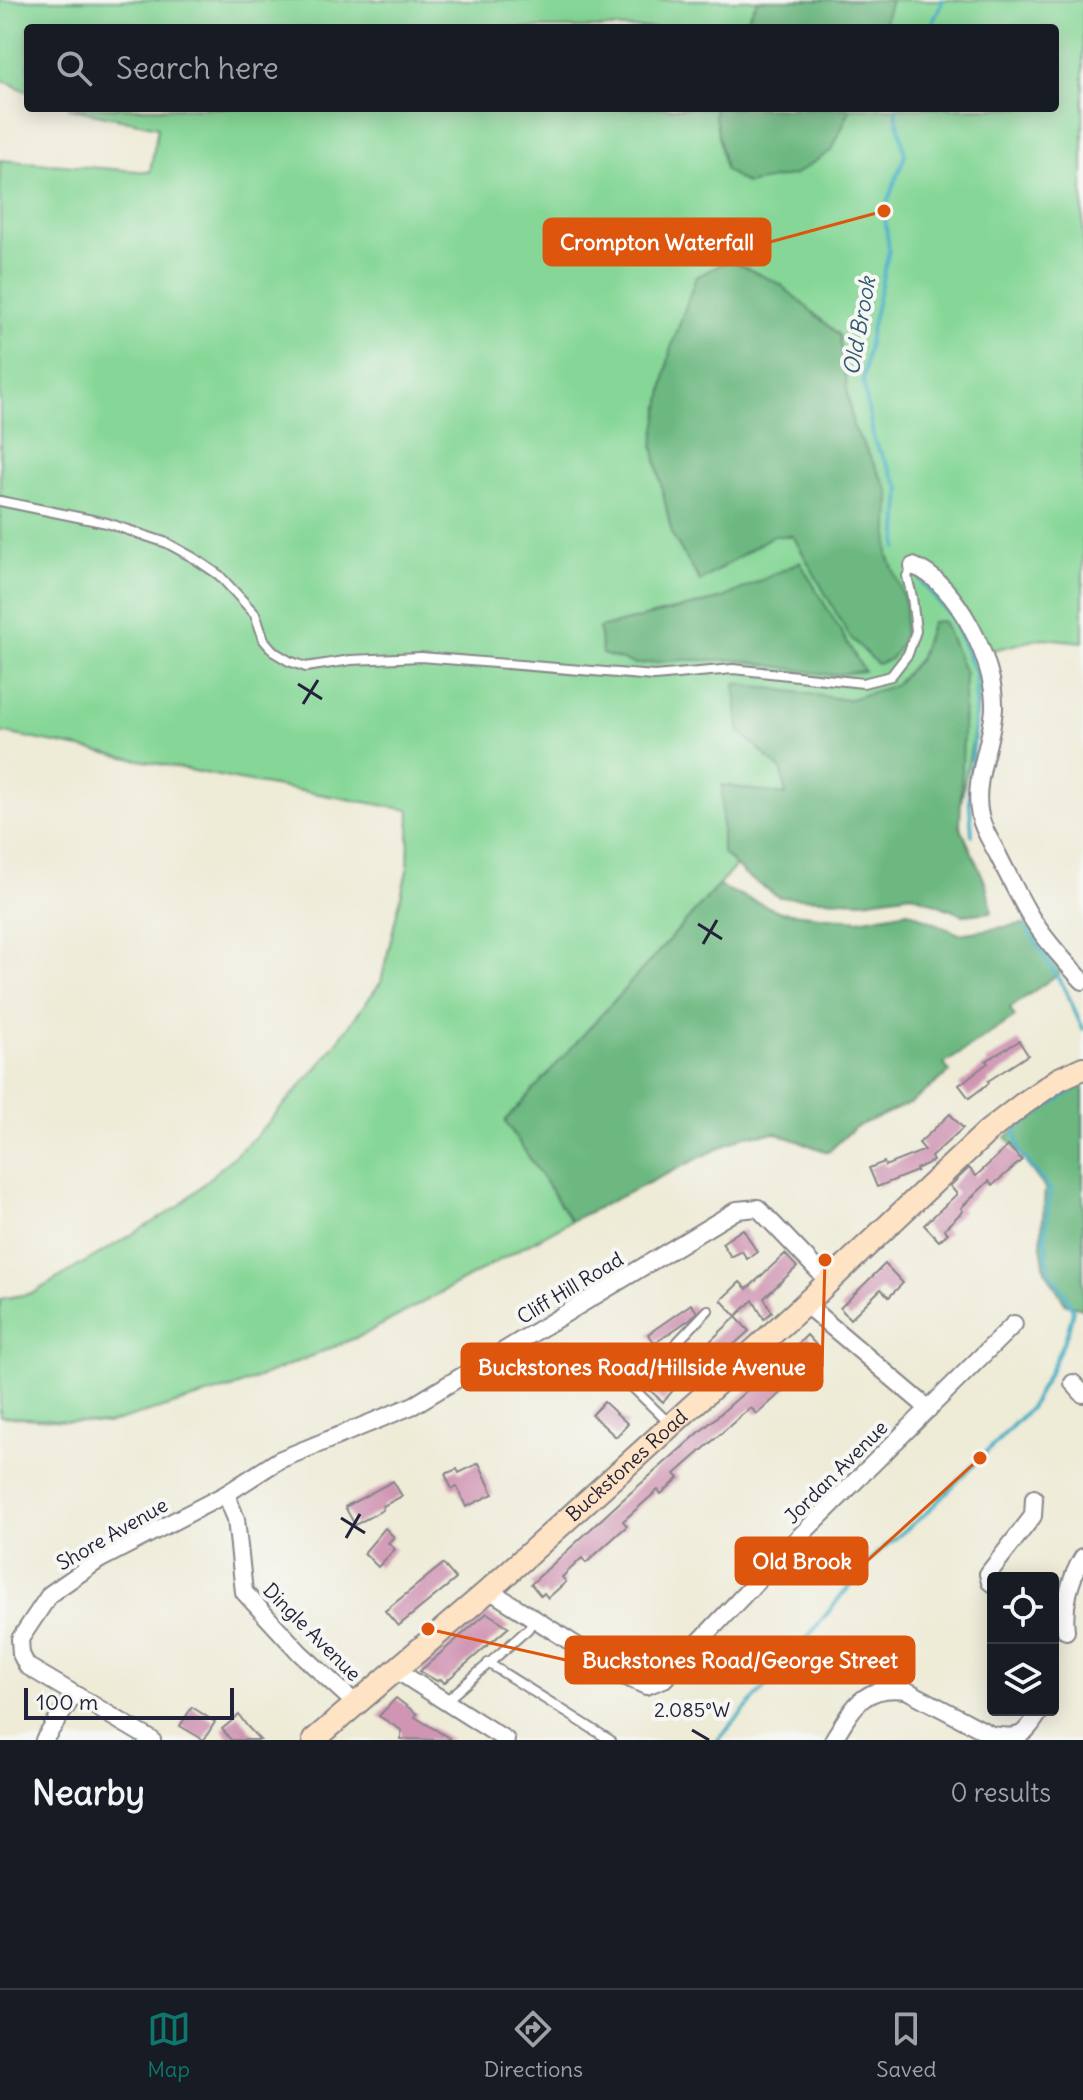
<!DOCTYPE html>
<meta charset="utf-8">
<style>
:root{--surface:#171b24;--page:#20242c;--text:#f1f3f6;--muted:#9ea1a6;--line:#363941;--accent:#0f766e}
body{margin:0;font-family:Delius,sans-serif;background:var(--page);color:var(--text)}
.controls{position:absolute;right:24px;bottom:24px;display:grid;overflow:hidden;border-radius:8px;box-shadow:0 4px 20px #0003}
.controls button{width:72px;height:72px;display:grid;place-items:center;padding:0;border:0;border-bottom:2px solid var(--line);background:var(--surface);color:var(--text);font:40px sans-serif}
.scale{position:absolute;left:24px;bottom:20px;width:210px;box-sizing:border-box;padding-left:8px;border:4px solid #22223b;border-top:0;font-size:22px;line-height:28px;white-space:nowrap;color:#22223b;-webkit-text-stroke:6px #f6f6f2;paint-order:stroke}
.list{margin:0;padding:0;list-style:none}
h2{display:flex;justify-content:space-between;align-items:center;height:104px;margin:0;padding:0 32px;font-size:34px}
h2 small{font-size:26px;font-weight:400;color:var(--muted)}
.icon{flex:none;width:44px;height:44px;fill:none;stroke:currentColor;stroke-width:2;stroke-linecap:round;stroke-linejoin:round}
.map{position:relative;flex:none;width:1083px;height:1740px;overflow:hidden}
.search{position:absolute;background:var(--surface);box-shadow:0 4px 20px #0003;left:24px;right:24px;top:24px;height:88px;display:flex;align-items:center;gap:20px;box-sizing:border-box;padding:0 28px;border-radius:8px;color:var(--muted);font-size:30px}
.sheet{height:248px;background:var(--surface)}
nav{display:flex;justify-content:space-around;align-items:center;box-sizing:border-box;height:112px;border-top:2px solid var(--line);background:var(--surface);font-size:22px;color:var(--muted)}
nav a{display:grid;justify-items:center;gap:4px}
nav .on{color:var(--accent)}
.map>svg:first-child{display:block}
.green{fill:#86d797;stroke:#547c69;stroke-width:2}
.forest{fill:#6cb880;stroke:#476d5e;stroke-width:2}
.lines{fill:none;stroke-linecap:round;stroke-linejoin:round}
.stream{stroke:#43aec2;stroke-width:4}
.building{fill:#d095b3}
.service-casing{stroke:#888689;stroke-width:12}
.minor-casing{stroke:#888689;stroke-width:20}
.secondary-casing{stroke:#888689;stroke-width:26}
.service{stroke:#fff;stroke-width:8}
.minor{stroke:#fff;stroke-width:16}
.secondary{stroke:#fee4c5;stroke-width:22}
.ticks{fill:none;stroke:#22223b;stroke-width:3}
.labels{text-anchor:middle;stroke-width:8;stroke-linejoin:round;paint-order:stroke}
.street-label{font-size:20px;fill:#22223b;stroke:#f6f6f2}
.water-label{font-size:22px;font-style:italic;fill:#2f5a71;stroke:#f6f6f2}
.ticks-label{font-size:20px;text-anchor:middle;fill:#22223b;stroke:#f6f6f2;stroke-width:8;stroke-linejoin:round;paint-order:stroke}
.leader{fill:none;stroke:#de560e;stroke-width:3}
.callout-dot{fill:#de560e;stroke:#f6f6f2;stroke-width:3}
.callout{fill:#de560e;stroke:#de560e;stroke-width:3}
.callout-label{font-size:22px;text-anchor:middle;font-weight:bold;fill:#fff}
</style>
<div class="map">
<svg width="1083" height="1740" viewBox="0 0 1083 1740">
<rect width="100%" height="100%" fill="#f6f6f2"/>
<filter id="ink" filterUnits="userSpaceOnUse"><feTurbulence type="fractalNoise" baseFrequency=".0125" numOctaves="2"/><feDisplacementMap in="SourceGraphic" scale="16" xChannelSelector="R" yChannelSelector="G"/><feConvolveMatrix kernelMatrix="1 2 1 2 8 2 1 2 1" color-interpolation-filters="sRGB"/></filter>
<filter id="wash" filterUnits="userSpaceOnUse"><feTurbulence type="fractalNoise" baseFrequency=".006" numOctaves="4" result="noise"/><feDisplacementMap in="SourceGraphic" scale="32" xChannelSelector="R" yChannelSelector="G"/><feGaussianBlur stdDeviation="1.8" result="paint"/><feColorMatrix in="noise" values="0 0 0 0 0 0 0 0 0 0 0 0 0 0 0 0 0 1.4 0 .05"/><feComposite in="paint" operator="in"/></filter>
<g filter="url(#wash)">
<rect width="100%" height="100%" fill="#eeebd7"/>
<!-- green -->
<path class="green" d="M0,0H1083V642L1043,638L988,651L961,803L753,847L506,1121L571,1221L365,1334L238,1386L107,1424L0,1416V1299L33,1293L178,1207L256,1136L323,1061L381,982L408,866L410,810L239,780L0,732V160L150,172L158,127L68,108H1055V28H28V92L0,79Z"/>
<!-- forest -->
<g class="forest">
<path d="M758,0H891L883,28H742Z"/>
<path d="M715,108H851L832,150L794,175L747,184L725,170L714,112Z"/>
<path d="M730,260L780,284L839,335L853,426L890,493L888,555L906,604L903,641L891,659L877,664L849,636L793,536H772L700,581L672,535L653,446L670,351L696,277Z"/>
<path d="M800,562L864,671L831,675L737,660H682L635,664L602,654L599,628L723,598Z"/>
<path d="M943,621L965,673L960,826L986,884L992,912L963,915L912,894L863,901L779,897L745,875L722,852V785L786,795L782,771L739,730L735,683L848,700L895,685L919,659L932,622Z"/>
<path d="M718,886L781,912L859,920L908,911L959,934L1029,923L1065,969L1010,1008L1015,1017L944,1064L950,1072L911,1103L855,1127L828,1152L776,1133L744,1136L571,1221L505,1121Z"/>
<path d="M1083,1083V1308L1066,1304L1045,1270L1041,1246L1045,1188L1006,1137L1046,1103Z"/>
</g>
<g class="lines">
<!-- stream -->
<g class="stream">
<path d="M930,28L943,0"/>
<path d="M895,108L905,155L884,211L889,250L871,330L863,380L874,441L901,489L897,548"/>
<path d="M921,581L952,618L976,675L975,729L969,791L972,835"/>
<path d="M1026,927L1065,989L1083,1029"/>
<path d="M718,1740L784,1666L876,1554L925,1514L1030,1408L1053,1365L1068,1331L1073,1310L1065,1294L1050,1273L1047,1258L1045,1236L1050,1190L1019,1151L1015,1130L1050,1105L1083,1084"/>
</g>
</g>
<g id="blocks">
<!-- building -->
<g class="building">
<path d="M1019,1041L1028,1055L988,1081L989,1083L969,1098L959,1085L988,1063L986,1061Z"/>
<path d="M950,1114L963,1128L931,1157L933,1161L916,1169L917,1171L877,1187L869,1168L884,1162L885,1166L925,1150L919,1143Z"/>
<path d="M1008,1146L1022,1160L993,1185L989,1181L961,1208L963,1211L944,1229L948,1233L939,1241L924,1225L957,1194L950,1186L969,1168L976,1176Z"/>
<path d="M743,1229L757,1252L747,1259L742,1251L731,1257L722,1243Z"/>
<path d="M785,1254L797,1267L764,1298L772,1312L764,1319L753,1300L736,1316L721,1300L740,1282L747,1289Z"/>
<path d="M885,1264L903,1283L889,1297L881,1289L850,1319L840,1308Z"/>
<path d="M691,1304L697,1312L690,1319L655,1343L648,1334Z"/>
<path d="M736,1317L749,1331L703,1372L691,1359Z"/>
<path d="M807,1335L818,1347L796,1370L787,1355Z"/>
<path d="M654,1356L681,1381L663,1402L644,1385L648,1382L639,1374Z"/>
<path d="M778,1363L794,1381L757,1414L751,1408L742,1415L675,1474L679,1478L661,1494L658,1490L623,1521L627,1526L586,1563L582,1558L562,1577L566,1582L548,1598L544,1593L541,1596L531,1584L619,1503Z"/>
<path d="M604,1402L628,1424L616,1437L592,1415Z"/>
<path d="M479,1463L493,1494L466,1507L457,1487L452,1489L445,1474L457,1469L459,1473Z"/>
<path d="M393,1481L402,1496L383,1506V1510L355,1525L345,1507Z"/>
<path d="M385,1528L394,1537L388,1543L395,1549L378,1567L364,1553Z"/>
<path d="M443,1564L456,1579L398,1626L385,1611Z"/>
<path d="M487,1613L509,1627L444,1683L441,1679L437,1681L420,1671Z"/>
<path d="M396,1698L417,1714L415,1717L452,1740L401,1739V1730L379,1716Z"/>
<path d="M192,1707L215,1722L204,1740L180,1726Z"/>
<path d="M239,1715L247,1726L260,1740H231L222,1729Z"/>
</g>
</g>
</g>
<g filter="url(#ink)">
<use href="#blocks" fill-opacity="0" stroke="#888689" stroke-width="2"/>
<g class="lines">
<!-- service casing -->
<g class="service-casing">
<g id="service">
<path d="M0,501L107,523L167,543L194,558L219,575L255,614L264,640L274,652L289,661L306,667L351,660L421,657L654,676L733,669L863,683L891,676L908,654L916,631L912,597L907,576L913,566"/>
<path d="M628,1383L670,1424"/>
<path d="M704,1394L666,1354L708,1310"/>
<path d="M488,1663L610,1740"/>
<path d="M446,1701L528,1629L534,1619"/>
</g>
</g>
<!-- minor casing -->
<g class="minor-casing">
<g id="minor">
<path d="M913,566C956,581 996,664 994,708C992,744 972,781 980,816C983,830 992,843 998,855C1008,875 1018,895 1029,914C1043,938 1064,961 1083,981"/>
<path d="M805,1304L929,1409"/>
<path d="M1073,1383L1083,1394"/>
<path d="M226,1494L236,1519L244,1592L300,1653L356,1704"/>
<path d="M993,1584L990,1582L988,1574L1033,1516L1034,1498"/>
<path d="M489,1590L626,1677L646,1686L664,1679L799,1537L1014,1324"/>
<path d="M1066,1631C1063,1606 1070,1578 1083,1557"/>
<path d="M396,1670L506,1740"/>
<path d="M44,1740L74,1695"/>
<path d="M152,1740L27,1666L21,1654L20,1639L50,1594L99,1560L226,1494L279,1460L414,1405L737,1210L758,1208L828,1281"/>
<path d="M833,1740C853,1708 863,1684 906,1690L992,1735C1023,1740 1025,1734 1041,1710"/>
</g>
</g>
<!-- secondary casing -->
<g class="secondary-casing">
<g id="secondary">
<path id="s1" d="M314,1740L489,1590L805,1304L987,1132L1023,1104L1059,1079L1083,1068"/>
</g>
</g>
<!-- service -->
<use href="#service" class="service"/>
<!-- minor -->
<use href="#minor" class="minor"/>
<!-- secondary -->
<use href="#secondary" class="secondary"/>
</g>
</g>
<!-- ticks -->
<path class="ticks" d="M298,684L322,699M303,704L318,680M698,924L722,939M703,944L717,920M341,1518L365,1533M346,1538L360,1514M692,1730L709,1740"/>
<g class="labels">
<!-- street labels -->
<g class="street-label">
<text transform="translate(570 1288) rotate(-31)" y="7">Cliff Hill Road</text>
<text dy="7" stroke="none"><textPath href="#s1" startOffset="416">Buckstones Road</textPath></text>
<text transform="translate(836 1472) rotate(-45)" y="7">Jordan Avenue</text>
<text transform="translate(112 1534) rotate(-30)" y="7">Shore Avenue</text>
<text transform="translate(312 1632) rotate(45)" y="7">Dingle Avenue</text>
</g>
<!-- water labels -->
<g class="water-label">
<text transform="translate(859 326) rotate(-80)" y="8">Old Brook</text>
</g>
</g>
<g class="ticks-label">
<text x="692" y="1717">2.085°W</text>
</g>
<!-- callouts -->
<path class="leader" d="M884 211L770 242M825 1260L822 1367M980 1458L867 1561M428 1629L566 1660"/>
<g class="callout-dot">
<circle cx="884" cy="211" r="8"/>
<circle cx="825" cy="1260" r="8"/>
<circle cx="980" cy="1458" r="8"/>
<circle cx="428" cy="1629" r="8"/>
</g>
<g class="callout">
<rect x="544" y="219" width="226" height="46" rx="8"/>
<rect x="462" y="1344" width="360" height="46" rx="8"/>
<rect x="736" y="1538" width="131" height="46" rx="8"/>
<rect x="566" y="1637" width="348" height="46" rx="8"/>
</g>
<g class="callout-label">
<text x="657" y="250">Crompton Waterfall</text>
<text x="642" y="1375">Buckstones Road/Hillside Avenue</text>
<text x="802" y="1569">Old Brook</text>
<text x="740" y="1668">Buckstones Road/George Street</text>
</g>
</svg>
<div class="controls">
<button><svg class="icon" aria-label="locate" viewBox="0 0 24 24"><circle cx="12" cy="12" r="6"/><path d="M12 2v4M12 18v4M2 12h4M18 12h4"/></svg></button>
<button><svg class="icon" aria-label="layers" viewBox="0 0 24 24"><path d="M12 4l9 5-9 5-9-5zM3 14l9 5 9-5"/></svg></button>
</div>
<div class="scale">100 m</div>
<div class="search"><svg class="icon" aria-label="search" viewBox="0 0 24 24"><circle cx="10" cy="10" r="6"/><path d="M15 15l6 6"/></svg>Search here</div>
</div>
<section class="sheet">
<h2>Nearby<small>0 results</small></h2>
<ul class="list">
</ul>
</section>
<nav>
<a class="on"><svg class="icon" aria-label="map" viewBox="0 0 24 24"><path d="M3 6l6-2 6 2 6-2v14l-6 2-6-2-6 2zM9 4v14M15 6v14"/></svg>Map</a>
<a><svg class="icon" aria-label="directions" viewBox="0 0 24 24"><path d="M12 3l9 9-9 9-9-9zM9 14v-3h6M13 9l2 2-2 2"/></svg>Directions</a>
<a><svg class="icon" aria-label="saved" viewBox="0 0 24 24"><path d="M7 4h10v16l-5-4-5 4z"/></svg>Saved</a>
</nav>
